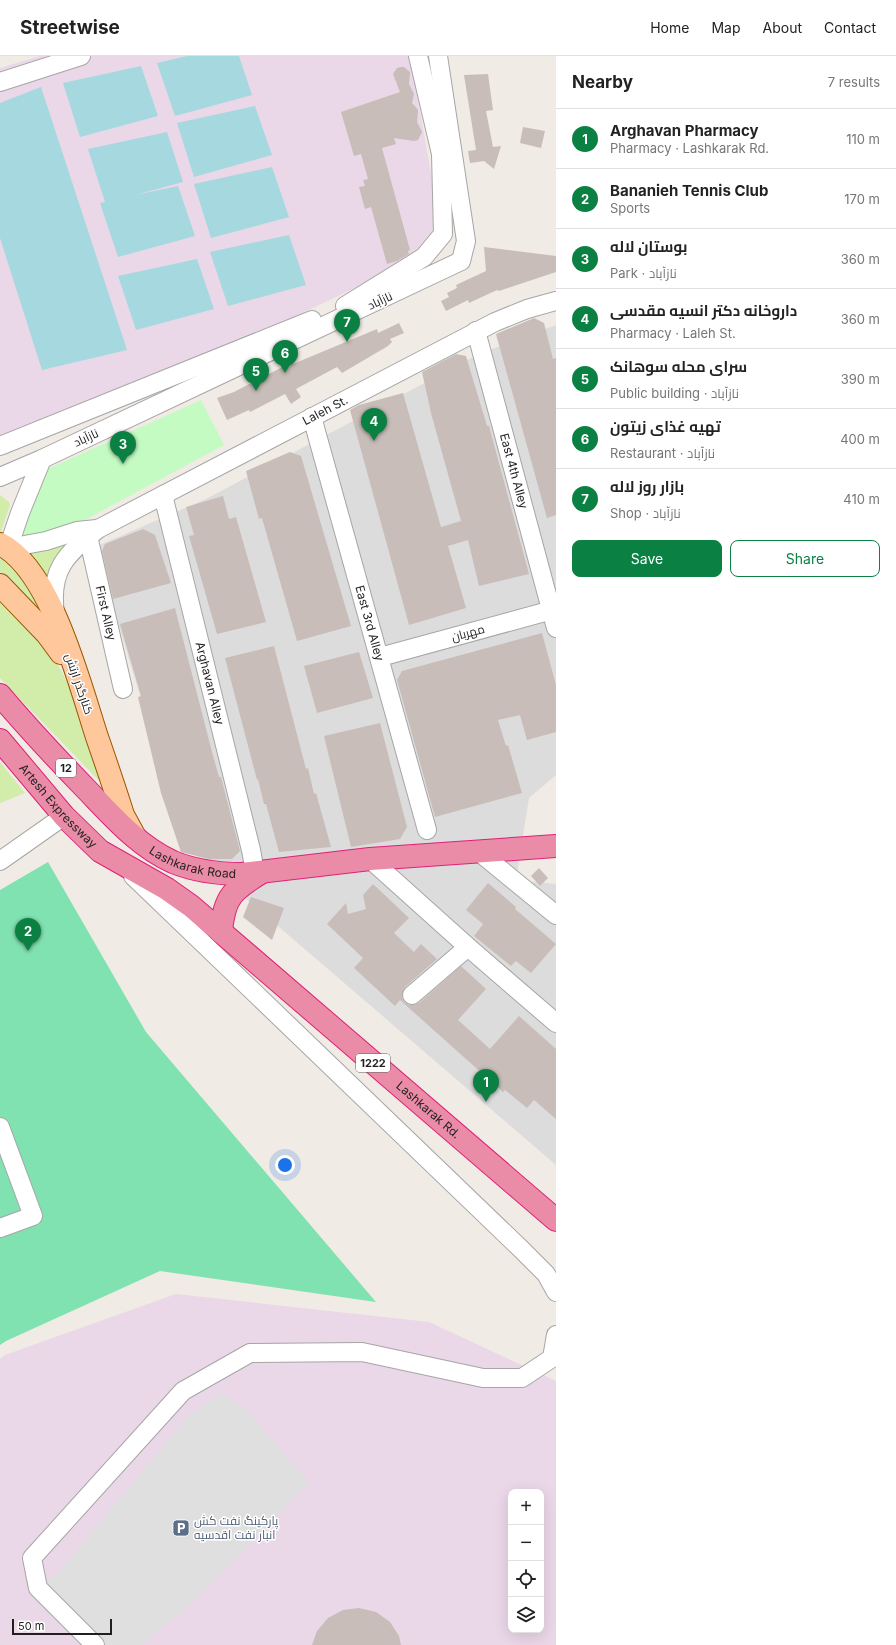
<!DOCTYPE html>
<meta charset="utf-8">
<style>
:root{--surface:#fff;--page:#f6f6f6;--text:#222;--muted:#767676;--line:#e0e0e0;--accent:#0b8043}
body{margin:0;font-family:Inter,Cairo,sans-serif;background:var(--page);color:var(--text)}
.controls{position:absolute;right:12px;bottom:12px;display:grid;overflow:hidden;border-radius:8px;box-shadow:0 4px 16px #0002}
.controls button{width:36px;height:36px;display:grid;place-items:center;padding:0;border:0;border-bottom:1px solid var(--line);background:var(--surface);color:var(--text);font:20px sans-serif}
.scale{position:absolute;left:12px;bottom:10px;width:100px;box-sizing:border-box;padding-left:4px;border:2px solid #1f1f1f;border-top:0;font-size:11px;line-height:14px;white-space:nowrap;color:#1f1f1f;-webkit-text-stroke:3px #fff;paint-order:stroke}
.you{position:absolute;left:285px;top:1109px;width:14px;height:14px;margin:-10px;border:3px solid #fff;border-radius:50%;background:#1a73e8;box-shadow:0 0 0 6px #1a73e833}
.badge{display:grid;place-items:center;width:26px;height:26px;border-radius:50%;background:var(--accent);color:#fff;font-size:13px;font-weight:700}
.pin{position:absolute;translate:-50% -33px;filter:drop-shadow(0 1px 2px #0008)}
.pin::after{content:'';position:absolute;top:21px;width:14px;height:12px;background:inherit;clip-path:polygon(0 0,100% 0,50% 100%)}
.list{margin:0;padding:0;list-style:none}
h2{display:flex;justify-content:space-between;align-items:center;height:52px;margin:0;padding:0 16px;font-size:17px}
h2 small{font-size:13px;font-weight:400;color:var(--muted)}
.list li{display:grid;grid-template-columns:26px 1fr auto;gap:12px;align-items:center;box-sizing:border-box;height:60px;padding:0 16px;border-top:1px solid var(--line)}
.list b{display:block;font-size:15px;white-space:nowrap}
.list p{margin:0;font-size:13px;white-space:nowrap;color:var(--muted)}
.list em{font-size:13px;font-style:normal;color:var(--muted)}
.actions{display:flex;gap:8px;padding:12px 16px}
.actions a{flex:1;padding:9px 0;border:1px solid var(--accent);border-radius:8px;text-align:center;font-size:14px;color:var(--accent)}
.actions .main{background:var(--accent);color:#fff}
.icon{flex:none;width:22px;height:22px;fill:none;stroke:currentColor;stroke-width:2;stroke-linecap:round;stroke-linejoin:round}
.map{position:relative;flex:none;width:556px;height:1589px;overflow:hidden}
header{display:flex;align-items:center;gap:24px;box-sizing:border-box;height:56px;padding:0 20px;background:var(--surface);border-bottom:1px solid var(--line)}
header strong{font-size:19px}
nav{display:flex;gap:22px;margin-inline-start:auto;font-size:14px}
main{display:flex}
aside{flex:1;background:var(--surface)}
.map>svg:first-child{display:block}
.residential{fill:#dddcdc}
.industrial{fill:#ead7e8;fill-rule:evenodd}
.grass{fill:#d2ecaa}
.park{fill:#c4fbc2}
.pitch{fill:#81e2b1}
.parking{fill:#dfdfdf}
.water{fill:#a5d9df}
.building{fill:#c8bdb8}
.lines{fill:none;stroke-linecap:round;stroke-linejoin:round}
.minor-casing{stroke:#a6a6a6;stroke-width:20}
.major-casing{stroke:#9b5500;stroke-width:24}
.highway-casing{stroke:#e02079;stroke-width:24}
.minor{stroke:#fff;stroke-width:18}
.major{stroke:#fec89c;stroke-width:22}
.highway{stroke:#ea8ba8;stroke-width:22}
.labels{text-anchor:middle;stroke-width:3;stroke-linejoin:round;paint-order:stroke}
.shield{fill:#fff;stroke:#626262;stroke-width:1}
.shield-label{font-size:11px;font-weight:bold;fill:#1f1f1f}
.street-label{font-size:12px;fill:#1f1f1f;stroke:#fff}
.service-label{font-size:12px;fill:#4e5e75;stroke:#fff;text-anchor:start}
</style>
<header>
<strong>Streetwise</strong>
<nav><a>Home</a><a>Map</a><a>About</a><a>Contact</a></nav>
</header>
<main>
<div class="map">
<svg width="556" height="1589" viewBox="0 0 556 1589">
<rect width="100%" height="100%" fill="#f0ebe5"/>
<!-- residential -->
<path class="residential" d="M556,269V719L529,742L516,824L556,828V1109L186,791L95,491L206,443L479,298Z"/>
<!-- industrial -->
<g class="industrial">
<path d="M40,0H410L444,190L0,400V12Z"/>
<path d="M176,1238L429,1266L556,1325V1589H0V1303L5,1299ZM511,1436H541V1574H511Z"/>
</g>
<!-- grass -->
<g class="grass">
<path d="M0,439L9,446L10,449L0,479Z"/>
<path d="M83,480L48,530L21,495Z"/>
<path d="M0,500L29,526L44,561L18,531L0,516Z"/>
<path d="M0,543C12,554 28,565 38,578C71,619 89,684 108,734L0,622Z"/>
<path d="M0,706L25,737L0,747Z"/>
</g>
<!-- park -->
<path class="park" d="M201,344L224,389L81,466L51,478L20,481L41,416Z"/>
<!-- pitch -->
<path class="pitch" d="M48,806L146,976L376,1246L160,1215L6,1285L0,1289V834Z"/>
<!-- parking -->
<path class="parking" d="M222,1337L247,1354L309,1427L194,1545L142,1589H95L38,1532L59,1516L188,1360Z"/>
<!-- water -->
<g class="water">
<path d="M187,0H239L252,39L175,60L157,7Z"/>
<path d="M141,10L158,60L80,81L63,27Z"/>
<path d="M41,31L127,294L42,314L0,182V47Z"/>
<path d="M255,50L272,99L194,121L177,67Z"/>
<path d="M167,76L183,126L135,139L178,130L195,180L118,201L100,147L105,146L88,93Z"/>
<path d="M272,111L289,161L211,182L194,128Z"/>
<path d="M289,179L306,229L228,250L210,196Z"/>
<path d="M197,203L214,253L136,274L118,220Z"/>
</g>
<!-- building -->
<g class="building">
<path d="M401,11H404L410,16L409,28L414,38L412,47L418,54L417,66L422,76L418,84L414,85L394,82L396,88L382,92L410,194L408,195L409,198L397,205L387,208L371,151L365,153L359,131L365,130L363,124L368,123L361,98L354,100L341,56L400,36L393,18L397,12Z"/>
<path d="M488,18L493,54L486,55L493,91L501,90L494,113L484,105L470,107L468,95L476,94L464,19Z"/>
<path d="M523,71L545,75L541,92L520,87Z"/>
<path d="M484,191L556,200V216L499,235L497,234L469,247L468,244L446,255L441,245L449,241L447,237L457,232L456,229L486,215Z"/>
<path d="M534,262L544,267L553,303L556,302V459L547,462L496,278Z"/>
<path d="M399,267L404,277L390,283L392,286L388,290L342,317L337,311L296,333L301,341L291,348L285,338L250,356L249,354L227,364L217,342L234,336L292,306L293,308L377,273L378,277Z"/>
<path d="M456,298L466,300L487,370H489L529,518L479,530L468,484L448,490L466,552L409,569L350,354L359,349L403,337L441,471L461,465L431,357L422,316Z"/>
<path d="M290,396L301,400L351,570L297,585L262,462L259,463L246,415Z"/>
<path d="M223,440L229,463L236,461L266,566L217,578L189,480L194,479L186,451Z"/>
<path d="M143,473L155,479L171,527L113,543L102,495L105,488Z"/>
<path d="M175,552L212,696L219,721H221L240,795L232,803H209L181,796L161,737L138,641L141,640L120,568Z"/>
<path d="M542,577L556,629V676L527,684L520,659L498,664L506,690L508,689L522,737L435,761L397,624L402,615Z"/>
<path d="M274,590L306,713L308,712L314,738L316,737L331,791L279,796L266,748H264L258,723L257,724L225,602Z"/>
<path d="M359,596L373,642L317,657L304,610Z"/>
<path d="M380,667L407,771L400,783L351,791L324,680Z"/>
<path d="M539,812L548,822L540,830L531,820Z"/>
<path d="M488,827L516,851L515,853L556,888L531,917L516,905L511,910L474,880L483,868L466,854Z"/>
<path d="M373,828L409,862L394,877L414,896L421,888L437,903L405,931L402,941L404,946L409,949L419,947L461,910L486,933L458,964L490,993L519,960L556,993V1063L534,1044L527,1052L505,1034L503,1036L400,944L395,950L354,912L363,902L327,868L346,847L348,858L366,853L363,839Z"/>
<path d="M251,841L284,852L272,884L243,861Z"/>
<path d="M359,1552L376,1556L390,1566L399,1580L401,1589H312L317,1575L328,1562L343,1554Z"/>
</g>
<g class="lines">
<!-- minor casing -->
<g class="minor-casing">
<g id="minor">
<path d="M0,26L81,0"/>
<path d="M345,250L424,201L443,178L441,98L418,0"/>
<path id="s1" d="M476,275L556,572"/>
<path id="s2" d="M312,361L427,774"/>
<path d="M0,390L312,264"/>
<path d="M0,421L42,403L461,205L466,185L438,0"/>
<path id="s3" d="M163,439L251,794L255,816"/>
<path id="s4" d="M88,480L123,633"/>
<path d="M8,492L20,457L42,403"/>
<path d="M8,492L46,485L77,475L97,473"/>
<path id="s5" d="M55,557C49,514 66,498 98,473L495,266L527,253L556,245"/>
<path d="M380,601L556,553"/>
<path d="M478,795L556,859"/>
<path d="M370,803L468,891L556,967"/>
<path d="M0,805L64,760"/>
<path d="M133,820L521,1193L546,1218L556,1236"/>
<path d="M412,939L468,891"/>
<path d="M0,1071L33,1160L0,1172"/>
<path d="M95,1589L38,1532L32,1502L183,1335L250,1297L362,1296L483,1322H522L552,1302L556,1279"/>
</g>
</g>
<!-- major casing -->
<g class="major-casing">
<g id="major">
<path d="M0,488C51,513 80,629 97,681C106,707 115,733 123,759L135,781"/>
<path d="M0,529L47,578L61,597"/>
</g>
</g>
<!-- highway casing -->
<g class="highway-casing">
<g id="highway">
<path id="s6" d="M0,639C28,672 57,703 87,734C112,760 139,791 173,806C195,815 219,818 242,818L370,803L556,790"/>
<path id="s7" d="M0,684L64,760L100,795L167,833L191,850L556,1164"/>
<path d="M221,876C224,840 233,834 262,816"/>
</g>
</g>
<!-- minor -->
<use href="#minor" class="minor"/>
<!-- major -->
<use href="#major" class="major"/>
<!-- highway -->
<use href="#highway" class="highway"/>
</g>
<!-- icons -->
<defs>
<g id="parking-square" transform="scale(0.9)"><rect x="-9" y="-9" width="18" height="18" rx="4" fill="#5c6f8a" stroke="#fff"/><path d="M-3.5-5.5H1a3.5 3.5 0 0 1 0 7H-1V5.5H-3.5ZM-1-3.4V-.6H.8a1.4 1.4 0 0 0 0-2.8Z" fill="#fff"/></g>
</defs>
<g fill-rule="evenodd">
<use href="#parking-square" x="181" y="1472"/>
</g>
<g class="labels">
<!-- shield labels -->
<g class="shield">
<rect x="56" y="703" width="20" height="18" rx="3"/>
<rect x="356" y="998" width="34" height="18" rx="3"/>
</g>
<g class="shield-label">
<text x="66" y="716">12</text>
<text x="373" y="1011">1222</text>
</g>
<!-- street labels -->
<g class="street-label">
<text transform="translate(380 245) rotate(-25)" y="4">نازآباد</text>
<text dy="4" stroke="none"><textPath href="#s5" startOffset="357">Laleh St.</textPath></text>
<text transform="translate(86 382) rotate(-25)" y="4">نازآباد</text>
<text dy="4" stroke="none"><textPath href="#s1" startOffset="145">East 4th Alley</textPath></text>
<text dy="4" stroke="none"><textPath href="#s4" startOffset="79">First Alley</textPath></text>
<text dy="4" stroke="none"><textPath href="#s2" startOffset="214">East 3rd Alley</textPath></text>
<text transform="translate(468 577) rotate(-15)" y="4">مهربان</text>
<text dy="4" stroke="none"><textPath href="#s3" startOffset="194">Arghavan Alley</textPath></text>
<text transform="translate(79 628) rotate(71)" y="4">کنارگذر ارتش</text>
<text dy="4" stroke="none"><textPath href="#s7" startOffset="88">Artesh Expressway</textPath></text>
<text dy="4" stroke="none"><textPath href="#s6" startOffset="261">Lashkarak Road</textPath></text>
<text dy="4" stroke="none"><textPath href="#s7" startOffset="569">Lashkarak Rd.</textPath></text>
</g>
<!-- service labels -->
<g class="service-label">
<text x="194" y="1469">پارکینگ نفت کش<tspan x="194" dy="14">انبار نفت اقدسیه</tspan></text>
</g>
</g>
</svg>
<div class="controls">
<button>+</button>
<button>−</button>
<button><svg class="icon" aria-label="locate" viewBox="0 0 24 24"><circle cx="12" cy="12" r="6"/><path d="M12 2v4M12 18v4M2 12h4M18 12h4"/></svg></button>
<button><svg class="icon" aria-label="layers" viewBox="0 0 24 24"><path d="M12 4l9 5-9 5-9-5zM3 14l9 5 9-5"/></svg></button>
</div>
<div class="scale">50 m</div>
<div class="you"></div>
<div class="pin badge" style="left:486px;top:1046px">1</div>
<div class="pin badge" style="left:28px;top:895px">2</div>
<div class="pin badge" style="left:123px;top:408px">3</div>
<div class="pin badge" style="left:374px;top:385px">4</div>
<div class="pin badge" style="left:256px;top:335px">5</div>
<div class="pin badge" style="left:285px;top:317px">6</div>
<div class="pin badge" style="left:347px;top:286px">7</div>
</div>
<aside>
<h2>Nearby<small>7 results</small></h2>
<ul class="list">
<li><span class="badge">1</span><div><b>Arghavan Pharmacy</b><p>Pharmacy · Lashkarak Rd.</p></div><em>110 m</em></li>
<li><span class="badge">2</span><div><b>Bananieh Tennis Club</b><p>Sports</p></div><em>170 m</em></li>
<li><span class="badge">3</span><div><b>بوستان لاله</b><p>Park · نازآباد</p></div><em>360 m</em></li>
<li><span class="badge">4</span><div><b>داروخانه دکتر انسیه مقدسی</b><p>Pharmacy · Laleh St.</p></div><em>360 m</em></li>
<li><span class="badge">5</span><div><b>سرای محله سوهانک</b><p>Public building · نازآباد</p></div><em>390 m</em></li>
<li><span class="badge">6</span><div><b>تهیه غذای زیتون</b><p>Restaurant · نازآباد</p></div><em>400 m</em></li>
<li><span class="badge">7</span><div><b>بازار روز لاله</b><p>Shop · نازآباد</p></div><em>410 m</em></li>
</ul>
<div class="actions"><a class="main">Save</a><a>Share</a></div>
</aside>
</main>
